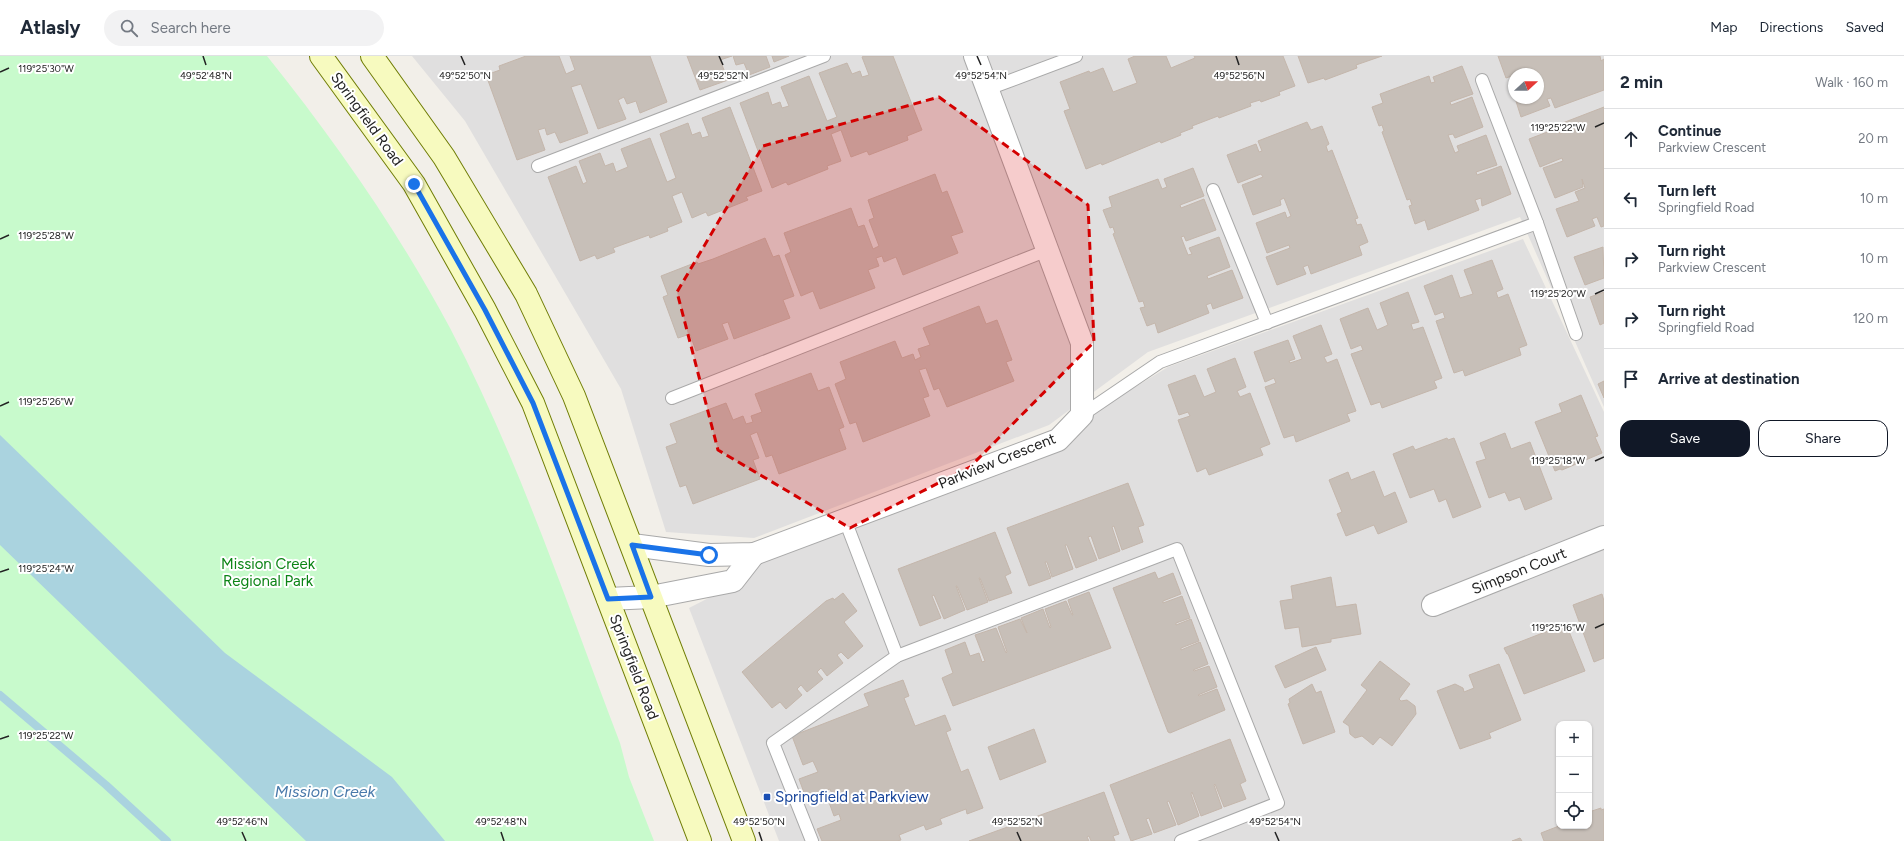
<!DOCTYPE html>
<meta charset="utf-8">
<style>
:root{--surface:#fff;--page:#f2f2f3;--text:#1f2937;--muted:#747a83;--line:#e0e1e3;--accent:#111827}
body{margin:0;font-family:Figtree,sans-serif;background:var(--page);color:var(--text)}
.controls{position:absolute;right:12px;bottom:12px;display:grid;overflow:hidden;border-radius:8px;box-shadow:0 1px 3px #0004}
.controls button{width:36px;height:36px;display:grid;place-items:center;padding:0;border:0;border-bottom:1px solid var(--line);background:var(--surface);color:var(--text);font:20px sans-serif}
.compass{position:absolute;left:1508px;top:12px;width:36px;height:36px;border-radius:50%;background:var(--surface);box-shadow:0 1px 3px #0004;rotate:69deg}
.stop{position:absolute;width:12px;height:12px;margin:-9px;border:3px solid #1a73e8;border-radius:50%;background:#fff}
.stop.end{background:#1a73e8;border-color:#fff;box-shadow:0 1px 4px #0008}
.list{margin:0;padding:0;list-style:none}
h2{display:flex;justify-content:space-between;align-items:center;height:52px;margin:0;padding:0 16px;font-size:17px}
h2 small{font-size:13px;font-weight:400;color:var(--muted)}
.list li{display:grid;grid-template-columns:26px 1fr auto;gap:12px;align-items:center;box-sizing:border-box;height:60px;padding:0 16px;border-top:1px solid var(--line)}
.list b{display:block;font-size:15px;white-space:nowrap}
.list p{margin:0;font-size:13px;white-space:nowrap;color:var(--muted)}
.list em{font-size:13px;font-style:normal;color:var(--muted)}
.actions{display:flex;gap:8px;padding:12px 16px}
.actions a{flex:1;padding:9px 0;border:1px solid var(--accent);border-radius:12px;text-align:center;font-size:14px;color:var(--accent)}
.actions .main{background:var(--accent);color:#fff}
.icon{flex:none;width:22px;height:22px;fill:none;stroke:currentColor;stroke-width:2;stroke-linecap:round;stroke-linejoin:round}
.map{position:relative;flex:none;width:1604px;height:785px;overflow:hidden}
header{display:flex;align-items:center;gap:24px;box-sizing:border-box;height:56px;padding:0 20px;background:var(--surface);border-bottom:1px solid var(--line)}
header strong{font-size:19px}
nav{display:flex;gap:22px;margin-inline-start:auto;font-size:14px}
.search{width:280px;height:36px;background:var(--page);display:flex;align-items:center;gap:10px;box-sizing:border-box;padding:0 14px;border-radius:22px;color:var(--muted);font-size:15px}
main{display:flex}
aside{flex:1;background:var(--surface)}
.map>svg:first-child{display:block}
.residential{fill:#e0dfdf;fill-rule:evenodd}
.park{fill:#c8facc}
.water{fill:#aad3df}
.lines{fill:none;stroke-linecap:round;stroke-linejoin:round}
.stream{stroke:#aad3df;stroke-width:8}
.building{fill:#c7bfb8;stroke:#c4b6ab}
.service-casing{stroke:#a9a9a9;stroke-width:14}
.minor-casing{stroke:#a9a9a9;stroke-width:24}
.secondary-casing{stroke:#707d05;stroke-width:24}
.service{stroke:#fff;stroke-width:12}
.minor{stroke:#fff;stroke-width:22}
.secondary{stroke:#f7fabf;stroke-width:22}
.route{stroke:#1a73e8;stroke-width:5}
.marked{fill:#d40000;fill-opacity:0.2;stroke:#d40000;stroke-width:3;stroke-dasharray:8 5;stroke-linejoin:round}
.ticks{fill:none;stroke:#222;stroke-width:1.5}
.transit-dot{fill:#1a4fb4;stroke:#fff;stroke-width:1.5}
.labels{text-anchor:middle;stroke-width:4;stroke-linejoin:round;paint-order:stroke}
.street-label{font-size:15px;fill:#222;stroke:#fff}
.park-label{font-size:15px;fill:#0c8416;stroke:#fff}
.transit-label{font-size:15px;fill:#164399;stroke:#fff;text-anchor:start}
.water-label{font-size:16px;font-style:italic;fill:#4a7aab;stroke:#fff}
.ticks-label{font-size:10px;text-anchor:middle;fill:#222;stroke:#fff;stroke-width:4;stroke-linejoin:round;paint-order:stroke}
</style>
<header>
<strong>Atlasly</strong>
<div class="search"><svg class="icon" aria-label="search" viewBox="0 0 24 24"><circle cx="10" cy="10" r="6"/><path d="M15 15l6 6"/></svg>Search here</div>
<nav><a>Map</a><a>Directions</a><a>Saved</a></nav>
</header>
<main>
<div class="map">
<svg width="1604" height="785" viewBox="0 0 1604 785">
<rect width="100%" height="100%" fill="#f2efe9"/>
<!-- residential -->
<g class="residential">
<path d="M412,0H1604V351L1520,161L1148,296L1049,369L754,482L666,476L621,333L465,65ZM1514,18H1538V42H1514Z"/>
<path d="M1523,183L1604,356V785H779L689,552L740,526L759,502L1063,391L1096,355L1168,311ZM1559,668H1589V770H1559Z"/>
</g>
<!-- park -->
<path class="park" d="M0,0H267C336,86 398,175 450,272C519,404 567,548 620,687L629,721L654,785H0Z"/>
<!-- water -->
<path class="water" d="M0,379L225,597L392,721L445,785H306L0,489Z"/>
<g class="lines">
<!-- stream -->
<path class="stream" d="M0,639L106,729L167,785"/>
</g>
<!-- building -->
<g class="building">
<path d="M526,0H559L566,18L575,14L570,0H650L667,46L640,57L636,45L627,48L624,41L618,44L626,63L598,73L581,28L571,31L588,77L560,87L555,76L547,79L545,72L538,74L545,94L517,104L486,19L500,14L499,10Z"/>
<path d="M687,0H732L720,4L728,24L700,34Z"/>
<path d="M733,0H766L770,11L749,19L744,7L736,9Z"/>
<path d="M772,0H789L774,6Z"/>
<path d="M864,0H893L922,74L907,80L908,84L869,99L867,95L851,101L841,74L831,78L841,105L827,110L828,113L788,129L786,126L772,132L740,47L768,36L772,49L780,46L782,52L789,50L781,31L809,20L827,65L837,61L819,17L847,7L852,18L860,15L862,21L869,19L862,1Z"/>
<path d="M1135,0H1166L1171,12L1195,2L1194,0H1283L1295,30L1279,36L1280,39L1261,46L1260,44L1250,47L1251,50L1219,62L1218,60L1192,70L1193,72L1180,77L1181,79L1161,87L1160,85L1102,109L1101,107L1086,113L1064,55L1070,53L1060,26L1089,15L1090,17L1103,12L1113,36L1137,27L1128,3Z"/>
<path d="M1298,0H1382L1356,9L1357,12L1325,24L1324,22L1308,27Z"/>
<path d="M1498,0H1600L1601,5L1604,3V34L1555,52L1551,42L1547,43L1550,50L1521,61L1515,42H1538V18H1530L1529,14L1506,22Z"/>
<path d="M1462,10L1473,38L1450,46L1451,49L1472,41L1483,71L1455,82L1453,78L1448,79L1455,97L1459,95L1457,90L1486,79L1497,109L1476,116L1477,119L1501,110L1511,138L1482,150L1481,142L1475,144L1479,154L1428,174L1425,164L1415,168L1409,150L1412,149L1410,143L1407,144L1382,76L1384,75L1382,69L1379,70L1372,51L1383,47L1380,38L1429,20L1431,27L1435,26L1433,21Z"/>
<path d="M730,51L762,135L746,141L748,144L708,160L706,156L692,162L682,136L672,140L682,166L667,172L668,175L650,182L649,179L613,192L615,196L597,203L595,199L580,205L548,121L576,110L583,128L587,126L579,105L600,97L605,110L613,107L616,116L628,111L621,93L650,82L667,126L676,122L660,78L688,67L692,79L700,76L702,82L709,80L702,62Z"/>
<path d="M1604,51V170L1601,171L1597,161L1592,163L1595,170L1567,181L1556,153L1579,145L1575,136L1585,132L1582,123L1583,131L1555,142L1543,112L1563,105L1562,102L1540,111L1529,83L1558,72L1560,78L1564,76L1560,68Z"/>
<path d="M1307,66L1311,74L1322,70L1329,88L1326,90L1328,96L1332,94L1358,162L1355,163L1357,169L1361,168L1368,186L1359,190L1362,199L1311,218L1308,209L1303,211L1306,218L1277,229L1266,201L1290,192L1289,189L1267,197L1256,167L1285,156L1287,162L1291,160L1284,142L1280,144L1281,149L1253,159L1242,129L1263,121L1261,118L1238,127L1227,99L1256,88L1259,96L1262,95L1258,85Z"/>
<path d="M1193,112L1204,140L1180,149L1181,152L1204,143L1216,174L1186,185L1184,180L1181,181L1188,199L1192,198L1189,192L1219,181L1230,211L1207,220L1208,223L1232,214L1243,242L1213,253L1211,247L1206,249L1209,257L1158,277L1155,267L1147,270L1140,252L1145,251L1143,245L1139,246L1113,178L1115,177L1113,171L1110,172L1103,154L1112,151L1109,141L1158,123L1162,133L1167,131L1164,123Z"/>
<path d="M935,118L942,137L947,135L963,176L951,180L958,197L903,219L896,201L884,206L882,200L876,202L879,210L868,214L875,232L820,253L813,235L801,240L785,199L791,196L784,177L851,152L858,171L864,169L873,193L879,190L869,164L874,162L868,144Z"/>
<path d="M765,182L773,201L779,199L794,240L783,244L790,262L734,283L728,266L722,268L728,283L696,295L690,278L678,282L663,241L668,239L661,220L697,206L698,208L713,203Z"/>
<path d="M1603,191L1604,222L1585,229L1574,201Z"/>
<path d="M1492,204L1503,233L1496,236L1498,242L1508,238L1527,289L1519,292L1521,299L1465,320L1463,314L1454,317L1436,265L1445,262L1443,256L1435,259L1424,230L1452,219L1460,242L1473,238L1464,214Z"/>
<path d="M1408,236L1419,266L1411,268L1413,274L1423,271L1442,322L1434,325L1437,332L1382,352L1380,346L1371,349L1351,298L1363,294L1361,289L1351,293L1340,263L1368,252L1377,274L1388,269L1380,247Z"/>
<path d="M1604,236V267L1600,269L1590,241Z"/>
<path d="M979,250L986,268L997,264L1012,304L1006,306L1014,325L947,351L939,332L934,334L926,312L919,314L929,340L923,342L930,360L863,386L856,366L850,368L835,328L846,323L840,306L895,285L902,302L913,298L915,304L921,301L918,293L930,289L923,272Z"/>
<path d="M1321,269L1332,298L1324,301L1327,307L1337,303L1356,355L1347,358L1350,365L1296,386L1294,379L1284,382L1265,331L1276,327L1274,322L1265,326L1254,296L1288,284L1295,303L1289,305L1290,307L1302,303L1293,280Z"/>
<path d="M1235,302L1246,331L1237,335L1240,341L1250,337L1270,388L1260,392L1263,399L1209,419L1206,412L1197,416L1178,364L1190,360L1188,356L1179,359L1168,329L1195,319L1204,341L1216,336L1207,313Z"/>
<path d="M811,317L818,335L829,331L844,371L839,373L846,393L779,418L772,399L766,401L757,376L750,379L759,402L753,404L760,423L693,448L686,429L680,431L666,391L677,387L670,368L726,347L733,364L743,360L746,368L753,366L751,360L762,356L755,338Z"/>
<path d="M1604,325V342L1598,328Z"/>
<path d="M1581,339L1598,380L1595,381L1602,397L1562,414L1560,413L1555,415L1535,366L1562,356L1559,348Z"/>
<path d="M1505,377L1511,393L1530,386L1552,443L1525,454L1520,441L1509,445L1505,436L1489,442L1476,406L1486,403L1480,387Z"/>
<path d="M1447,382L1448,384L1454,382L1481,451L1453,462L1446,443L1439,446L1434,433L1410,442L1393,398L1413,390L1415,394Z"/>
<path d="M1374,415L1384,441L1395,436L1407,466L1378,478L1374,469L1346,480L1337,458L1342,456L1329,424L1348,416L1351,424Z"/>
<path d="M1128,427L1144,469L1138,471L1143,486L1122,494L1114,470L1112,471L1120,495L1099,503L1091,480L1088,481L1097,504L1076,512L1067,489H1065L1073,513L1052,521L1047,506H1045L1051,522L1029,530L1007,472Z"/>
<path d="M995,476L1011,517L1005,520L1012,537L989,545L980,522H979L988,546L967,554L957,530H956L965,554L944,563L934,539L932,540L941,562L920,570L898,513Z"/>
<path d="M1155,516L1158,523L1173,517L1181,538L1163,545V547L1182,540L1190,562L1176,567V569L1191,563L1199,585L1181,592V594L1200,586L1208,608L1193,614L1194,615L1209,610L1217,631L1198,639L1199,640L1217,633L1225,654L1170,677L1168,676L1113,532Z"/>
<path d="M1331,521L1336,551L1356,548L1361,578L1331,583V586L1302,591L1299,571L1285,573L1280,545L1293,543L1291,530Z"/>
<path d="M1089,536L1111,592L953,650L942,622L953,617L945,594L965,586L970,600L979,597L982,606L985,605L975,579L996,572L1006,597L1007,596L998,571L1020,563L1027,577L1021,562L1043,553L1050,572L1051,571L1045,553L1066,545L1072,559H1073L1068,544Z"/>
<path d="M843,537L857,555L844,566L863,590L848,603L841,596L837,599L843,607L827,620L821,612L817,616L823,623L807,636L801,629L797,633L802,639L786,653L780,646L772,652L742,616L826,545L833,542L834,544Z"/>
<path d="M1602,538L1604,545V602L1594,606L1573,549Z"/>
<path d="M1566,568L1585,615L1524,638L1508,598H1507L1504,592Z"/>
<path d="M1316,591L1326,614L1285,632L1275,610Z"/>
<path d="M1380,605L1410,628L1399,643L1401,645L1407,644L1415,650L1416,658L1392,690L1380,681L1373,689L1362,680L1355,682L1350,678L1349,670L1343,666L1367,634L1361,629Z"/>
<path d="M1499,608L1521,664L1489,677L1491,682L1460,693L1437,635L1455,628L1463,632L1464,636L1474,632L1469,619Z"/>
<path d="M903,624L909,640L904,642L915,670L945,659L951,674L946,676L961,716L968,713L983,752L967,758L966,753L940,763L942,768L926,774L924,769L899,779L901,784L897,785H822L817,773L841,764L839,758L834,760L827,741L832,738L830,733L806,742L799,723L818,716L813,705L803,709L792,680L869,650L864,638Z"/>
<path d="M1312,628L1316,637L1321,635L1335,676L1303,688L1288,648L1290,647L1289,643Z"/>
<path d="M1034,673L1046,706L1000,724L988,691Z"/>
<path d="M1230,683L1246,725L1240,728L1246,743L1224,751L1215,728L1214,729L1222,752L1201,760L1192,736L1191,738L1199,760L1178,769L1169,745L1167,746L1176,769L1154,777L1149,762L1146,763L1152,778L1131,785L1110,729Z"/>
<path d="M1104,736L1119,778L1113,780L1115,785H1091L1089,780L1087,781L1089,785H969Z"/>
<path d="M1601,752V754L1604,753V785H1544L1541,777L1559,770H1589V756Z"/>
<path d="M1520,782L1522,785H1512Z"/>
</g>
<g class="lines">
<!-- service casing -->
<g class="service-casing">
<g id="service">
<path d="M1482,24L1537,167L1576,278"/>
<path d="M988,33L1076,0"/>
<path d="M538,110L824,0"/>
<path d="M1213,134L1267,267"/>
<path d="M672,342L1048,194"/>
<path d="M1082,359L1160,306L1537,167"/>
<path d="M845,464L897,600"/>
<path d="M812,785L773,687L897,600L1177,493L1278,747L1181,785"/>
</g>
</g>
<!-- minor casing -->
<g class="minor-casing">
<g id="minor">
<path d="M632,489L709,499L754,498L1058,384L1082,359V287L975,0"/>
<path d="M608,543L651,541L733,525L754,498"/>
<path d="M1433,549L1604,481"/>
</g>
</g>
<!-- secondary casing -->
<g class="secondary-casing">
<g id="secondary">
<path d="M321,0L414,128L485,254L533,347L700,785"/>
<path d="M372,0L444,101L526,238L574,340L744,785"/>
</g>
</g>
<!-- service -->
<use href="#service" class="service"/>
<!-- minor -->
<use href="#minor" class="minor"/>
<!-- secondary -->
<use href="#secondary" class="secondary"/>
</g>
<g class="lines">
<!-- route -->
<path class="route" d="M414,128L485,254L533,347L608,543L651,541L632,489L709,499"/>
</g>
<!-- marked area -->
<path class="marked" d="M939,41L1088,149L1094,286L970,411L850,472L718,394L677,236L763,90Z"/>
<!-- ticks -->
<path class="ticks" d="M203,0L206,9M461,0L465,9M719,0L723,9M977,0L981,9M1236,0L1239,9M0,16L9,12M1595,71L1604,67M0,183L9,179M1595,238L1604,234M0,350L9,346M1595,405L1604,401M0,516L9,513M1595,572L1604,568M0,683L9,680M242,776L246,785M501,776L504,785M759,776L762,785M1017,776L1021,785M1275,776L1279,785"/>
<!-- markers -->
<rect class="transit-dot" x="763" y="737" width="8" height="8" rx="2"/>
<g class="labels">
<!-- street labels -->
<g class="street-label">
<text transform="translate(367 63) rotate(54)" y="5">Springfield Road</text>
<text transform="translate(997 405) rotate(-22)" y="5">Parkview Crescent</text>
<text transform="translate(1519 515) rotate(-22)" y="5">Simpson Court</text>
<text transform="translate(634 611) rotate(69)" y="5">Springfield Road</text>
</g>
<!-- park labels -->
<g class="park-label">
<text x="268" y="513">Mission Creek<tspan x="268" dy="17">Regional Park</tspan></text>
</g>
<!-- transit labels -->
<g class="transit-label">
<text x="775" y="746">Springfield at Parkview</text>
</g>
<!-- water labels -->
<g class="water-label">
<text x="325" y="741">Mission Creek</text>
</g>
</g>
<g class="ticks-label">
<text x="46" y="16">119°25'30"W</text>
<text x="465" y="23">49°52'50"N</text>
<text x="206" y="23">49°52'48"N</text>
<text x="723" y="23">49°52'52"N</text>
<text x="981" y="23">49°52'54"N</text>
<text x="1239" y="23">49°52'56"N</text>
<text x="1558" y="75">119°25'22"W</text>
<text x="46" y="183">119°25'28"W</text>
<text x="1558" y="241">119°25'20"W</text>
<text x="46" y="349">119°25'26"W</text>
<text x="1558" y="408">119°25'18"W</text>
<text x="46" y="516">119°25'24"W</text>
<text x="1558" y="575">119°25'16"W</text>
<text x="46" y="683">119°25'22"W</text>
<text x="242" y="769">49°52'46"N</text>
<text x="501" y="769">49°52'48"N</text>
<text x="759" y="769">49°52'50"N</text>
<text x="1017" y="769">49°52'52"N</text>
<text x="1275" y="769">49°52'54"N</text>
</g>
</svg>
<div class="controls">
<button>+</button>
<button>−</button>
<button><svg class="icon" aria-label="locate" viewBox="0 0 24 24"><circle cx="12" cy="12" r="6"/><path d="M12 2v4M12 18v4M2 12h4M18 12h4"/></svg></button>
</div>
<svg class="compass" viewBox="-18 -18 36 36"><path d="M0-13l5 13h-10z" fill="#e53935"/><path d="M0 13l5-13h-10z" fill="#747a83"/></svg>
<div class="stop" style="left:709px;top:499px"></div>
<div class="stop end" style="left:414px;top:128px"></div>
</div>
<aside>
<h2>2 min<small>Walk · 160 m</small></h2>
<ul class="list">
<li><svg class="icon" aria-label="ahead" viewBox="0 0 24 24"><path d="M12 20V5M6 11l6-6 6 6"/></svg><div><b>Continue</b><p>Parkview Crescent</p></div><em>20 m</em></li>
<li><svg class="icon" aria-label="left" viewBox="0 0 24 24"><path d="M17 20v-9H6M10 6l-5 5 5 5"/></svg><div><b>Turn left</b><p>Springfield Road</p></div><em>10 m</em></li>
<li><svg class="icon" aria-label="right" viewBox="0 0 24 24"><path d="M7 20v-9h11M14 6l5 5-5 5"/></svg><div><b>Turn right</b><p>Parkview Crescent</p></div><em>10 m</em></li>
<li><svg class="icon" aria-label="right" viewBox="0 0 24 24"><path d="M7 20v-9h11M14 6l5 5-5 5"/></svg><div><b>Turn right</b><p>Springfield Road</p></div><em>120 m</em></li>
<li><svg class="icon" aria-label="arrive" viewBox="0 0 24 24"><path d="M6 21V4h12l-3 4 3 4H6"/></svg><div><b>Arrive at destination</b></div></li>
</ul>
<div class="actions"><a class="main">Save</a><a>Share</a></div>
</aside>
</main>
